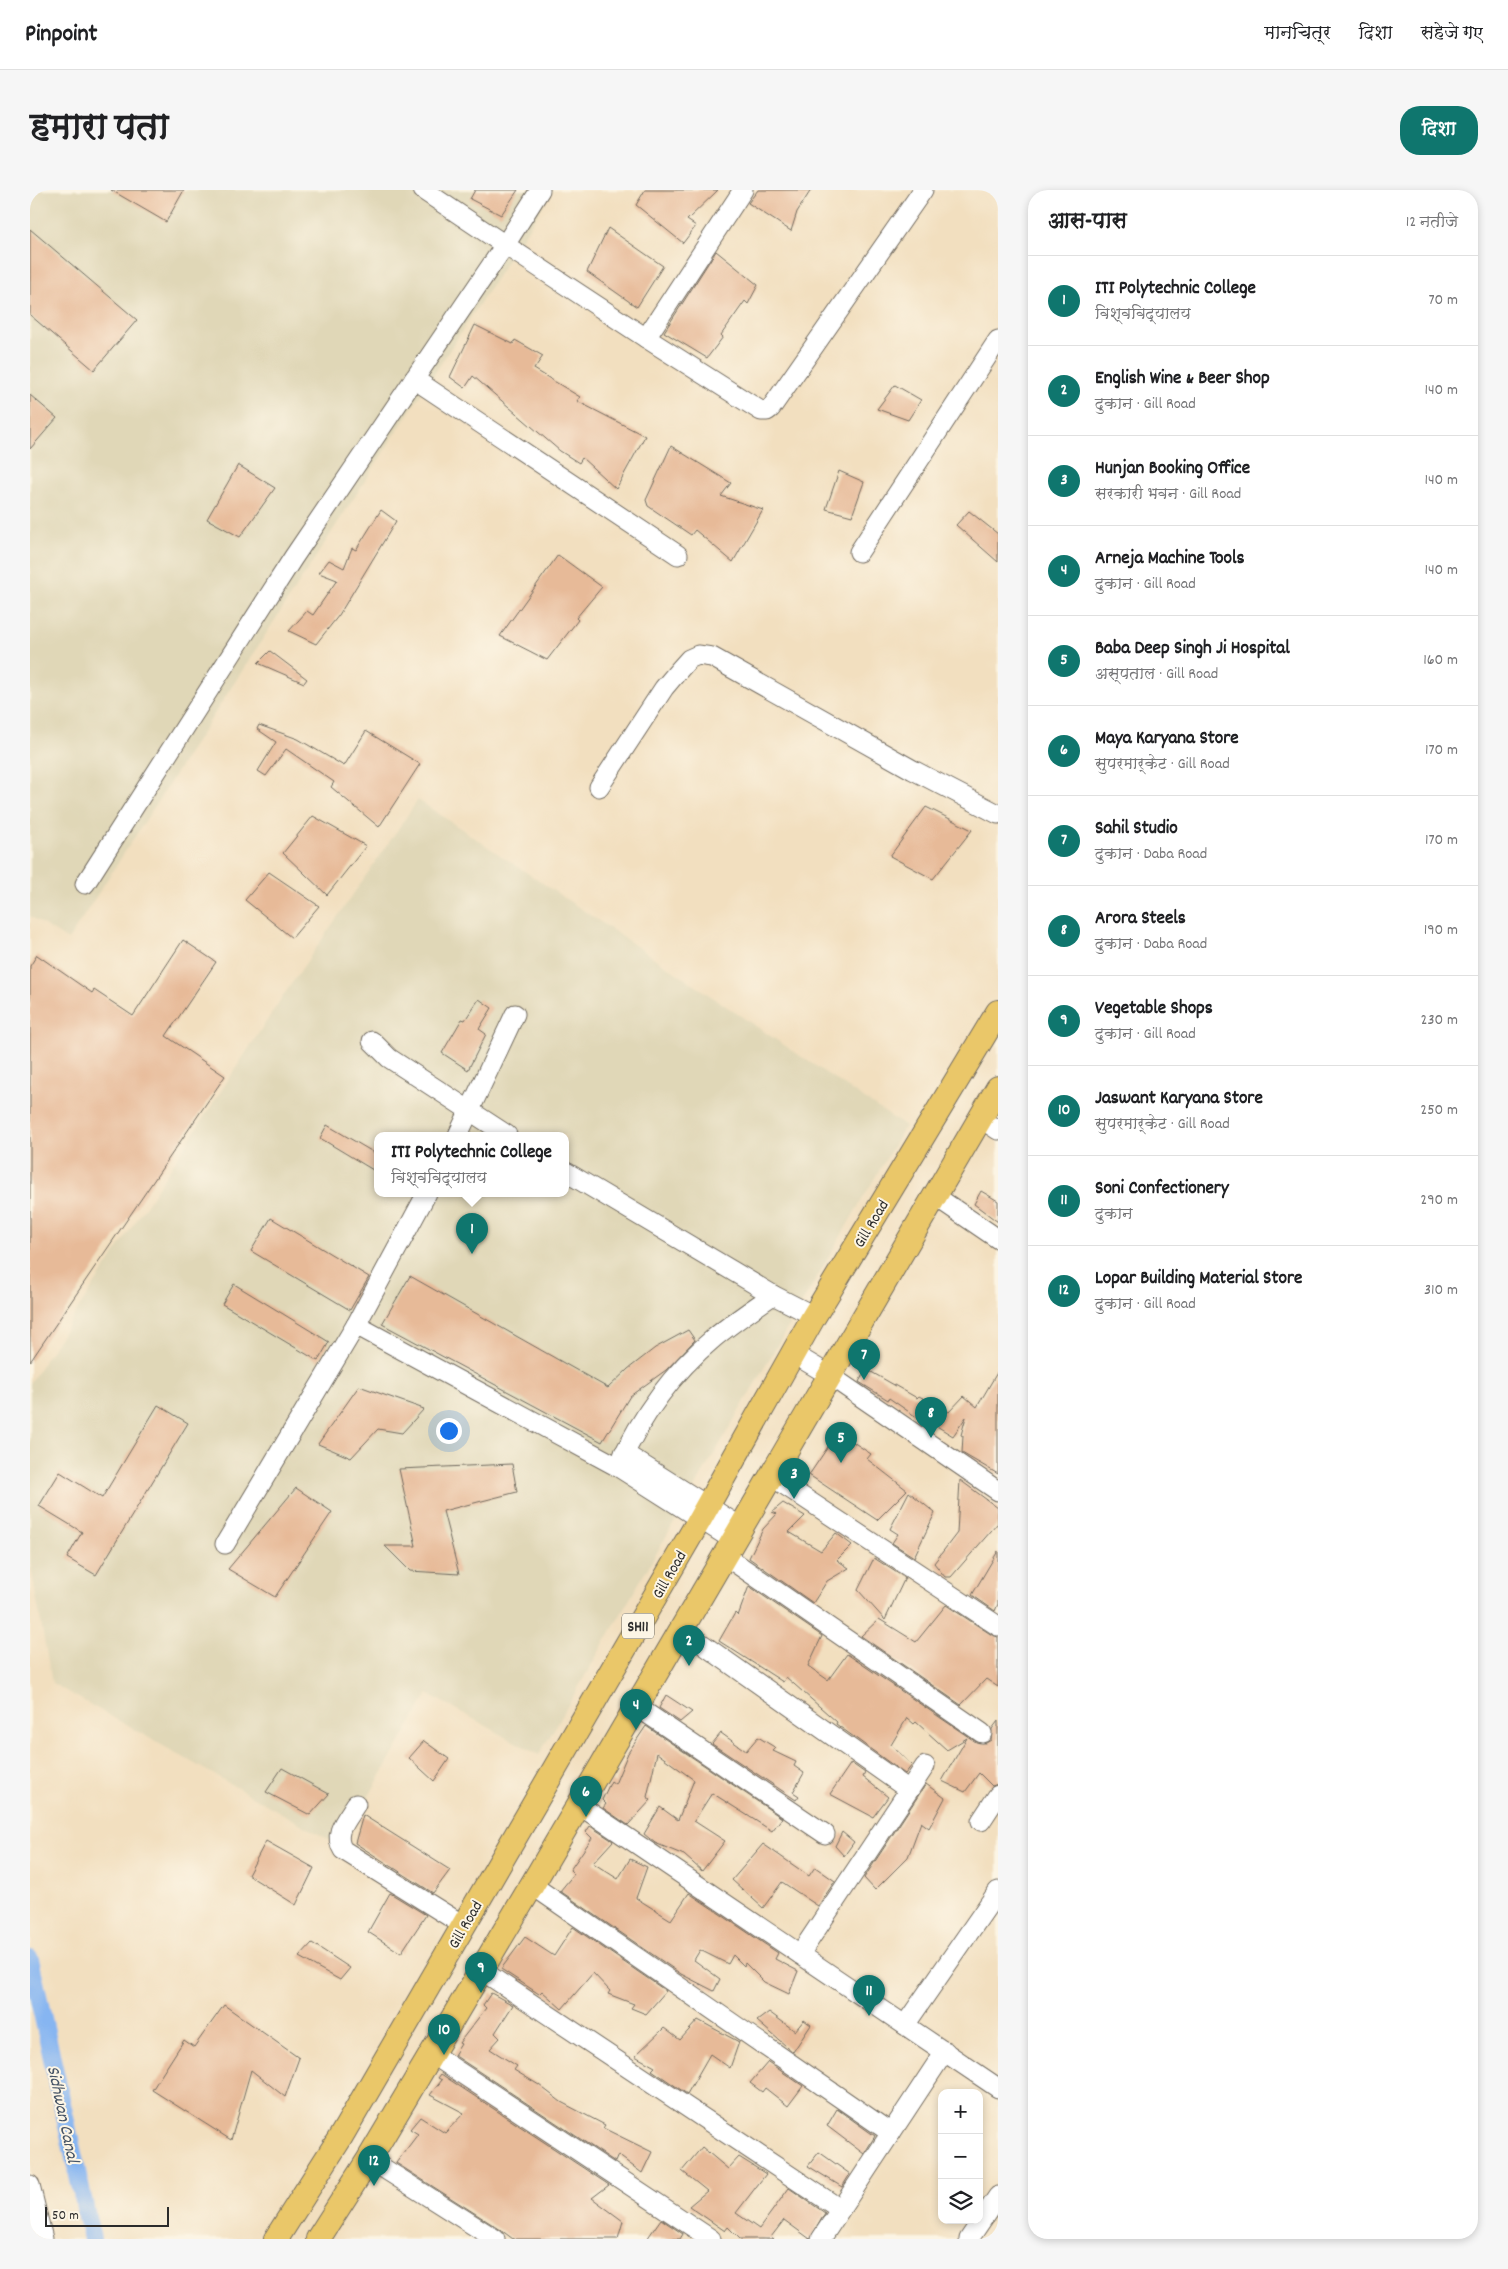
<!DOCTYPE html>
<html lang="hi">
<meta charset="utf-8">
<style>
:root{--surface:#fff;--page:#f6f6f6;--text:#202124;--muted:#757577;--line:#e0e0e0;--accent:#0f766e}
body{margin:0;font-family:Dekko,"Playpen Sans Deva",sans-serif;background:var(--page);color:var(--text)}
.controls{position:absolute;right:15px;bottom:15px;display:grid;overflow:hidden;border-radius:10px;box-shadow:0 2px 8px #0003}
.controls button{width:45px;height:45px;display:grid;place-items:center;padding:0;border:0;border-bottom:1px solid var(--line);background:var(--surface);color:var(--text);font:25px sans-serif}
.scale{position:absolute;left:15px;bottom:12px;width:124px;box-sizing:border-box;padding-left:5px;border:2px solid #2b2b2b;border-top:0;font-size:14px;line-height:18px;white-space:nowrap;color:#2b2b2b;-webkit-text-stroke:4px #fcf5e5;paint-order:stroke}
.you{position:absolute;left:418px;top:1240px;width:18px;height:18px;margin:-12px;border:4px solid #fff;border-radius:50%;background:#1a73e8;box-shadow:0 0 0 8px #1a73e833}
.badge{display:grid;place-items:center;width:32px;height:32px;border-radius:50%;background:var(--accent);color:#fff;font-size:16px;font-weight:700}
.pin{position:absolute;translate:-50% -41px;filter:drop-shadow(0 1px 2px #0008)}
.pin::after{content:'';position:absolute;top:26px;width:18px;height:15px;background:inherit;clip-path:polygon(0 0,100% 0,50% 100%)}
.popup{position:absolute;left:344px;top:942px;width:195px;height:65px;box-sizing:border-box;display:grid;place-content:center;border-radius:10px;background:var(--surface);filter:drop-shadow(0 1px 4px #0005);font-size:16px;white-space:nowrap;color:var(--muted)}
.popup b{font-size:19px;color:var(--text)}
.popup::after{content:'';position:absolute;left:50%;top:100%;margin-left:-10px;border:10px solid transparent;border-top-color:var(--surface)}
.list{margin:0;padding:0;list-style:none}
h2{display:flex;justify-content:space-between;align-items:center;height:65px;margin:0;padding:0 20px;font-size:21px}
h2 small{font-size:16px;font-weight:400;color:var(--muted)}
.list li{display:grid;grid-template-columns:32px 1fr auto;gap:15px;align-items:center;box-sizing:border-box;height:90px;padding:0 20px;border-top:1px solid var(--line)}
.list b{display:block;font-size:19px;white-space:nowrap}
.list p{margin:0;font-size:16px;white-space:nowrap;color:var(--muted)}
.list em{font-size:16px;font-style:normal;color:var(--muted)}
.icon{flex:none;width:28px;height:28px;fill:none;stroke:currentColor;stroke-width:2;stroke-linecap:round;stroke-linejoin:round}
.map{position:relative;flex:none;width:968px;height:2049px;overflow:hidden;border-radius:20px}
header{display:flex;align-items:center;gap:30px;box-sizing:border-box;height:70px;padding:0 25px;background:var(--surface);border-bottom:1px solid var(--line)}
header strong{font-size:24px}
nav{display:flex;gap:28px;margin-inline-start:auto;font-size:18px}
.intro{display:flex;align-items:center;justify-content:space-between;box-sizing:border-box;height:120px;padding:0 30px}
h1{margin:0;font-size:35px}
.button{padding:12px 22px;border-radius:20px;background:var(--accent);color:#fff;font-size:18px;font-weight:700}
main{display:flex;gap:30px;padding:0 30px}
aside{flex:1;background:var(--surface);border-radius:20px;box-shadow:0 2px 8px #0003}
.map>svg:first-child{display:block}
.built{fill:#e0d7b7;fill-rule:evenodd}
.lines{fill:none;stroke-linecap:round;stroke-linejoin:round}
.canal{stroke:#86b5f1;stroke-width:18}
.building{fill:#e7ba98}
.minor-casing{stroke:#716a5f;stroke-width:21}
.major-casing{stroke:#716a5f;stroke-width:26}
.minor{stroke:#fff;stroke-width:19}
.major{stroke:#eac769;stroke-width:24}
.labels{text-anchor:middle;stroke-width:4;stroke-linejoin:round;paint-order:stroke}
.shield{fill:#fcf5e5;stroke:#6a6863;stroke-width:1}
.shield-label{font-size:15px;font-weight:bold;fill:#2b2b2b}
.street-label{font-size:16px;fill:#2b2b2b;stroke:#fcf5e5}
.water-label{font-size:18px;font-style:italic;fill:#465466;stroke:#fcf5e5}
</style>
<header>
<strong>Pinpoint</strong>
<nav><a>मानचित्र</a><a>दिशा</a><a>सहेजे गए</a></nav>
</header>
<div class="intro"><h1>हमारा पता</h1><a class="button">दिशा</a></div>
<main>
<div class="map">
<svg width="968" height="2049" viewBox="0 0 968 2049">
<rect width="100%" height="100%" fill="#fcf5e5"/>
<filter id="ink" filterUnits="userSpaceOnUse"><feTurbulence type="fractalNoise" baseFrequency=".02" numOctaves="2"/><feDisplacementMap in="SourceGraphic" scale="10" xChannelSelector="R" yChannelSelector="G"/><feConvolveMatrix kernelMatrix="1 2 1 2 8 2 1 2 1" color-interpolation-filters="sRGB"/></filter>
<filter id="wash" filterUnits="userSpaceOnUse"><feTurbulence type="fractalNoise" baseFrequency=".0096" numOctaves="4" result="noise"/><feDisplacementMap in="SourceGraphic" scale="20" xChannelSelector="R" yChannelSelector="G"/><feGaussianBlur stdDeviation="1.12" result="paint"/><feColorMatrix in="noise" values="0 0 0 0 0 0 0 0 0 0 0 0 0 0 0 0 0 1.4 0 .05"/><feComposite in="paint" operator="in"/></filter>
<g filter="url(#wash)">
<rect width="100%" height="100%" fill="#f2dfbf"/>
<!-- built -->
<g class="built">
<path d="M0,0H523L38,750L0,726Z"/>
<path d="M388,610L875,936L509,1565L398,1504L310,1656L22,1493L0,1372V1193L253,806ZM348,945H536V1003H348Z"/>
</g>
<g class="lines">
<!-- canal -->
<path class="canal" d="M0,1769L62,2049"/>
</g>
<g id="blocks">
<!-- building -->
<g class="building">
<path d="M81,0H154L136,32Z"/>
<path d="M445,0H488L471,25L440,9Z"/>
<path d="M615,0H688L657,30L666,36L653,53L606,15Z"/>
<path d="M728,0H781L767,22L761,41L718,13Z"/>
<path d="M578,38L633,76L607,117L557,82Z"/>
<path d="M0,39L107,130L64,180L0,125Z"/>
<path d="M686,61L728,95L718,114L715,111L691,145L693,147L677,168L634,142Z"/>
<path d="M445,135L483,154L485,150L513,166L504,179L550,207L547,211L615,246L586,299L552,268L549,273L530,261L443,186L435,198L420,187Z"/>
<path d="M865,195L891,210L878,230L847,219Z"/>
<path d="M0,205L27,228L0,259Z"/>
<path d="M641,256L701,293L691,306L733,320L703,372L665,340L661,345L618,316L616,310Z"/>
<path d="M208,275L245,298L210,347L177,329Z"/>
<path d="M809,281L834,292L822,326L796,319Z"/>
<path d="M351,320L366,331L309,425L286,454L259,441L277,421L283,425L307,390L289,383L299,370L314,378L322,358L326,360Z"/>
<path d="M939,321L968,344V372L926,335Z"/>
<path d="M528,365L572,397L546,428L548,430L517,470L470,446Z"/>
<path d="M240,461L277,489L274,493L228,473Z"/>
<path d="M229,535L268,549L314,576L336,541L390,574L349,637L301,597L304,592L256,559L236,586L228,581L246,552L227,539Z"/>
<path d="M896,617L942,640L903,689L860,666Z"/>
<path d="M283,626L336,656L297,705L253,663Z"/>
<path d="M239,682L289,716L262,748L215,710Z"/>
<path d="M153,750L186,772L136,846L195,886L0,1172V776L7,765L62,803L64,800L103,826Z"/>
<path d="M449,809L462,818L449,839L456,844L438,880L412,863L432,829L435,830Z"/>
<path d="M297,935L348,965V983L290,948Z"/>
<path d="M951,1001L968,1011V1032L944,1014Z"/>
<path d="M241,1028L339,1087L320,1120L221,1061Z"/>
<path d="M380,1086L578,1198L598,1179L625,1158L658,1140L665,1150L636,1180L600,1206L572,1252L352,1134Z"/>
<path d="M204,1094L299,1152L288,1171L192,1114Z"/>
<path d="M836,1179L887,1208L889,1206L919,1222L934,1206L947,1217L968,1181V1284L932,1263L933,1246L931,1245L936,1227L923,1246L900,1232L898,1235L859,1208L858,1210L829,1192Z"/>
<path d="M329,1196L394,1219L372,1243L348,1239L321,1268L288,1254Z"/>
<path d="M128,1215L158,1233L66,1385L37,1368L52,1342L9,1316L30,1282L72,1308Z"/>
<path d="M808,1242L841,1264L837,1269L877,1300L847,1330L779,1285Z"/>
<path d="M482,1274L487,1302L413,1321L429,1384L380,1381L355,1356H386L369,1279Z"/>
<path d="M930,1290L968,1318V1333L921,1387H915L904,1373L927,1343Z"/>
<path d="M266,1298L302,1322L245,1407L198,1379Z"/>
<path d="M879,1302L905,1323L884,1367L862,1353L868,1344L860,1339Z"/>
<path d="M753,1313L775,1326L759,1342L791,1361L806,1343L822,1355L807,1370L819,1378L797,1391L783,1413L719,1368L733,1339L747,1324L742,1322Z"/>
<path d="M968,1361V1414L965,1421L942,1405Z"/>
<path d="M844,1368L875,1388L855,1430L828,1400Z"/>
<path d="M719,1396L792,1446L778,1476L798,1490L817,1464L946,1552L956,1553L961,1550L962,1539L968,1531V1594L962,1596L949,1583L935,1602L912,1591L937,1548L917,1560L886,1532L884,1534L877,1528L861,1555L882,1575L875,1584L806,1534L807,1532L756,1487L753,1492L689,1451L705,1423L708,1426Z"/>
<path d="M916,1415L962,1445L968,1447V1497L956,1489L931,1515L831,1446L849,1429L886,1452Z"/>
<path d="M636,1505L662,1522L650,1532L629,1518Z"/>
<path d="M616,1536L752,1628L742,1641L682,1603L664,1631L695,1651L672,1681L654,1665L625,1653L614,1644L630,1617L648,1630L664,1590L627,1563L617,1607L621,1610L598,1635L573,1618L576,1614L572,1610L581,1591L585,1594L598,1563Z"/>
<path d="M691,1543L716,1561L728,1547L746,1558L743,1561L766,1572L764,1576L774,1583L763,1602L769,1606L766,1610L682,1554Z"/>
<path d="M394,1551L419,1569L404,1591L379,1568Z"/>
<path d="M821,1573L835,1583L833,1587L858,1607L843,1627L800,1604Z"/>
<path d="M252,1578L299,1604L280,1625L236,1602Z"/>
<path d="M896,1594L915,1608L899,1638L891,1632L878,1667L845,1700L834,1688Z"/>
<path d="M333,1625L420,1680L403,1703L325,1653Z"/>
<path d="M560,1636L583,1651L563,1673L588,1689L600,1669L617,1677L606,1708L641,1730L659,1703L748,1763L745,1769L768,1781L759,1804L734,1792L715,1773L714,1776L703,1765L698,1774L670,1760L664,1770L690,1789L684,1801L651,1784L530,1701L544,1684L540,1680L562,1648L556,1642Z"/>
<path d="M812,1642L824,1652L814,1666L805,1656Z"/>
<path d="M236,1651L284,1678L266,1715L218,1685Z"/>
<path d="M733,1654L779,1686L785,1677L805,1691L788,1716L752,1692L733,1718L702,1690Z"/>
<path d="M360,1703L396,1725L371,1763L338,1742Z"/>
<path d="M543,1737L636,1801L616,1824L601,1818L604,1814L578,1804L580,1801L563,1783L532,1819L512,1801L509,1804L471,1779L495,1747L524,1766Z"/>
<path d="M282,1753L320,1778L310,1790L269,1767Z"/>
<path d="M461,1803L483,1815L465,1843L470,1848L460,1859L487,1876L484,1880L509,1895L531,1912L575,1935L573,1938L622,1962L612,1983L588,1965L585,1972L424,1865L431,1854L429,1853L456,1818L453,1815Z"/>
<path d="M194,1815L269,1868L255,1907L221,1880L201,1950L122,1900L154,1850L164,1857Z"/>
<path d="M739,1822L765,1841L774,1830L781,1835L763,1862L727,1831Z"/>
<path d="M668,1830L709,1852L700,1878L680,1864L657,1904L622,1880L625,1877L605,1866L634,1838L650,1850Z"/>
<path d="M738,1872L773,1896L758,1916L735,1898L732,1902L720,1893Z"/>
<path d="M411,1884L579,1995L562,2008L593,2031L588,2049H483L471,2040L366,1973L388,1944L380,1939L390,1927L415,1943L434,1923L400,1905L412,1890L408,1888Z"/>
<path d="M807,1919L845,1946L834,1964L797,1936Z"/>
<path d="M672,1957L698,1979L709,1967L736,1984L706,2023L729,2039L759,1998L795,2023L780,2049L754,2030L741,2047L744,2049H710L698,2037L695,2041L659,2016L677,2001L652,1981Z"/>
<path d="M789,1962L820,1984L812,1997L778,1976Z"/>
<path d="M631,2029L653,2044L650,2049H617Z"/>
</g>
</g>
</g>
<g filter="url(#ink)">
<use href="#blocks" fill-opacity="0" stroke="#716a5f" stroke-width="1"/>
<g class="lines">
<!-- minor casing -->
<g class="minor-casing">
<g id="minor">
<path d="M393,0L475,55L510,0"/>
<path d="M616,148L713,0"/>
<path d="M384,189L648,365"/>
<path d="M829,362L968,150"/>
<path d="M569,597L634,498L650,479L659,469L668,465L682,467L883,580L968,624"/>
<path d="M55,694L263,368L475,55L616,148L731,221H737L741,218L893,0"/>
<path d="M342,851L359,868L477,945"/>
<path d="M950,928L968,940"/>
<path d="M428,945L485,824"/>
<path d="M536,982L743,1105L784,1126"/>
<path d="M905,1006L968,1049"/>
<path d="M326,1135L397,1003"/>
<path d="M762,1163L799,1185L968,1301"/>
<path d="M594,1263L711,1337"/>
<path d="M588,1277C610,1228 642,1183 684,1148C702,1133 723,1119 743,1105"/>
<path d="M741,1286L968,1436"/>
<path d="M195,1354L326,1135L588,1277L703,1350"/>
<path d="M694,1365L952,1543"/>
<path d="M651,1439L879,1600"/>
<path d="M606,1516L795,1644"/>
<path d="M326,1614C317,1629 302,1643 313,1660L433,1735"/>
<path d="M549,1615L968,1898"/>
<path d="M951,1631L968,1605"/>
<path d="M502,1695L861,1943"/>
<path d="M770,1764L895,1576"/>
<path d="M451,1780L810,2019"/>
<path d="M875,1835L968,1701"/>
<path d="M402,1864L681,2049"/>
<path d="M339,1969L465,2049"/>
<path d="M0,1995L13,2049"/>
<path d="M791,2049L915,1861"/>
<path d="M939,2049L968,2006"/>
</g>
</g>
<!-- major casing -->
<g class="major-casing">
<g id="major">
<path d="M246,2049L310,1948L670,1329L784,1126L968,822"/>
<path d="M288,2049L339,1969L502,1695L968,898"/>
</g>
</g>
<!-- minor -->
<use href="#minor" class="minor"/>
<!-- major -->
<use href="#major" class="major"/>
</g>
</g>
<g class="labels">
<!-- shield labels -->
<rect class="shield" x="592" y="1423.5" width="32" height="25" rx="4"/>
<g class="shield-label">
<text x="608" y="1441">SH11</text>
</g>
<!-- street labels -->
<g class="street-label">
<text transform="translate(840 1033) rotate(-59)" y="6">Gill Road</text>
<text transform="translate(638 1384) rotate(-60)" y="6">Gill Road</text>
<text transform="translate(434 1734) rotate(-60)" y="6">Gill Road</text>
</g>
<!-- water labels -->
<g class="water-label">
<text transform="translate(34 1924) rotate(78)" y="6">Sidhwan Canal</text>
</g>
</g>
</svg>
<div class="controls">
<button>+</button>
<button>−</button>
<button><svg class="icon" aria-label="layers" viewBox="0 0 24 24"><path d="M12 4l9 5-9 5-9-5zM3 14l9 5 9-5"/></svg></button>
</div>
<div class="scale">50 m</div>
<div class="you"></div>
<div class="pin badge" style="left:442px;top:1064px">1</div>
<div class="popup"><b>ITI Polytechnic College</b>विश्वविद्यालय</div>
<div class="pin badge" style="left:659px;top:1476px">2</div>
<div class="pin badge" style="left:764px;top:1309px">3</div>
<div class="pin badge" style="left:606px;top:1540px">4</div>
<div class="pin badge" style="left:811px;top:1273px">5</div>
<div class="pin badge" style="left:556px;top:1627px">6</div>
<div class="pin badge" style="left:834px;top:1190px">7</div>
<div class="pin badge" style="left:901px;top:1248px">8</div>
<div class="pin badge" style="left:451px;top:1803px">9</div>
<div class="pin badge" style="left:414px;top:1865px">10</div>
<div class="pin badge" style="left:839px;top:1826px">11</div>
<div class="pin badge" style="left:344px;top:1996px">12</div>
</div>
<aside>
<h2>आस-पास<small>12 नतीजे</small></h2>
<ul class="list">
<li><span class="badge">1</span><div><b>ITI Polytechnic College</b><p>विश्वविद्यालय</p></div><em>70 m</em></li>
<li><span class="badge">2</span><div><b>English Wine &amp; Beer Shop</b><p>दुकान · Gill Road</p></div><em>140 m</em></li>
<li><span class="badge">3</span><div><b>Hunjan Booking Office</b><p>सरकारी भवन · Gill Road</p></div><em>140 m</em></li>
<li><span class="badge">4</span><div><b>Arneja Machine Tools</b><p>दुकान · Gill Road</p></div><em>140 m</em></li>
<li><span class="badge">5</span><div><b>Baba Deep Singh Ji Hospital</b><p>अस्पताल · Gill Road</p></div><em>160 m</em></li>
<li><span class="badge">6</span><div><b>Maya Karyana Store</b><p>सुपरमार्केट · Gill Road</p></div><em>170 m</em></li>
<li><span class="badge">7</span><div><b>Sahil Studio</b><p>दुकान · Daba Road</p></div><em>170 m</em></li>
<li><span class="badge">8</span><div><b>Arora Steels</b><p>दुकान · Daba Road</p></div><em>190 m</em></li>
<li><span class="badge">9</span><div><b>Vegetable Shops</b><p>दुकान · Gill Road</p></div><em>230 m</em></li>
<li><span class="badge">10</span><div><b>Jaswant Karyana Store</b><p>सुपरमार्केट · Gill Road</p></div><em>250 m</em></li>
<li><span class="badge">11</span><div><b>Soni Confectionery</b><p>दुकान</p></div><em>290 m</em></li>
<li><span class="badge">12</span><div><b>Lopar Building Material Store</b><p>दुकान · Gill Road</p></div><em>310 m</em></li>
</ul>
</aside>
</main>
